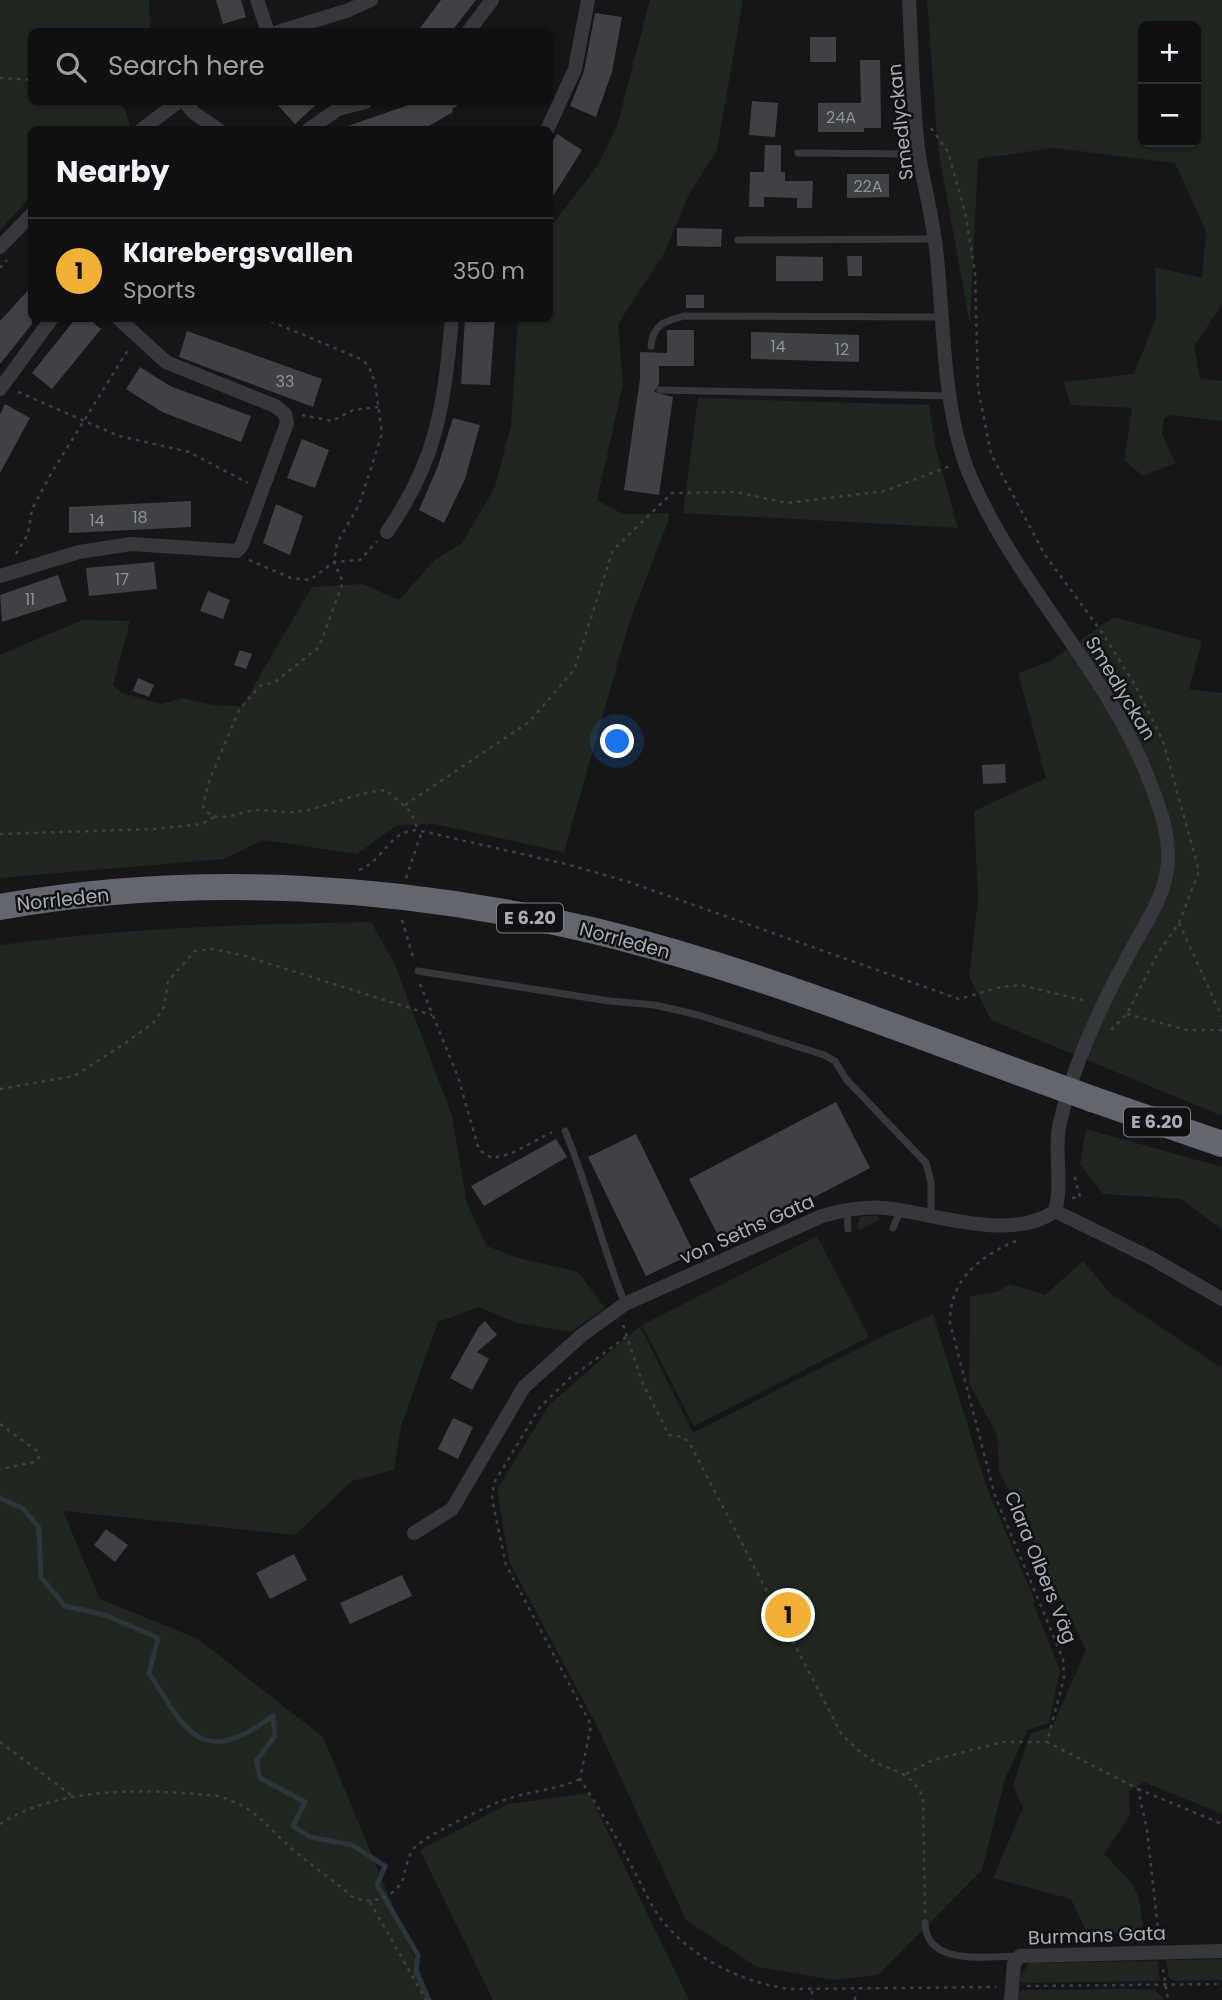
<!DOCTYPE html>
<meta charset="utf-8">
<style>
:root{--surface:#101012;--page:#1e1e20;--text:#f1f3f6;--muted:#9c9d9f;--line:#303032;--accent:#f2b134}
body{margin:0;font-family:Poppins,sans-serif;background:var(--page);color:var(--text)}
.controls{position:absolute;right:21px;top:21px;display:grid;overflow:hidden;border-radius:10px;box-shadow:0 2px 5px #0004}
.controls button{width:63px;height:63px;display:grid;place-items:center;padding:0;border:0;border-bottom:2px solid var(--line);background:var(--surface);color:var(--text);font:35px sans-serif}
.you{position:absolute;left:618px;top:742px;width:24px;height:24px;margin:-18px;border:5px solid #fff;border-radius:50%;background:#1a73e8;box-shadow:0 0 0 10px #1a73e833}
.badge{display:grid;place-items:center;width:46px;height:46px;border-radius:50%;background:var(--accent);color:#111;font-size:23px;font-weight:700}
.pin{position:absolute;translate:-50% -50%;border:4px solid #fff;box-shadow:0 2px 7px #0006}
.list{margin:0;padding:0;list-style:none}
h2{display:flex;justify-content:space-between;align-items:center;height:91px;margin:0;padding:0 28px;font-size:30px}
h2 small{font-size:23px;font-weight:400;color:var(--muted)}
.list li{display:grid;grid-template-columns:46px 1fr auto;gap:21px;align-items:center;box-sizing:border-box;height:105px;padding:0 28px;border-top:2px solid var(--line)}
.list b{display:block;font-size:26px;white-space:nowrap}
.list p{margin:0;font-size:23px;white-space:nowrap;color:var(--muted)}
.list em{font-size:23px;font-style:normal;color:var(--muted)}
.icon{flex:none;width:38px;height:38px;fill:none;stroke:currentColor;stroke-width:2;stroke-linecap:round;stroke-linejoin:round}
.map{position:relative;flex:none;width:1222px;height:2000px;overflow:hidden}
.search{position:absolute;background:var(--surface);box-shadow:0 2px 5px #0004;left:28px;top:28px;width:525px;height:77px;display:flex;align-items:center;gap:18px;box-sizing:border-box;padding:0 24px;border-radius:10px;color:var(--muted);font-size:26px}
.panel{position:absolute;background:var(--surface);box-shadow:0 2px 5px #0004;left:28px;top:126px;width:525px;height:196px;border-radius:10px}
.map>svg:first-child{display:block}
.green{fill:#1e261f;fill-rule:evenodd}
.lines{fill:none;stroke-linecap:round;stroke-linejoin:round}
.stream{stroke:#2c353c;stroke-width:5}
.building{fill:#404145}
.path{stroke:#3d3f44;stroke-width:2.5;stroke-dasharray:3.5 5;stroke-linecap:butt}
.lane{stroke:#37383d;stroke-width:7}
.street{stroke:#37383d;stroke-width:14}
.highway{stroke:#63666e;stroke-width:26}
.highway-bridge{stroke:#63666e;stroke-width:26}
.labels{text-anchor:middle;stroke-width:5;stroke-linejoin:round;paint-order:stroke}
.number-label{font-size:16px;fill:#8e929b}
.shield{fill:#111113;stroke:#7b7e86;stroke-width:2}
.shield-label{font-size:18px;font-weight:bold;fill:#a8adb8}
.street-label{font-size:19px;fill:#a8adb8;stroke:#111113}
</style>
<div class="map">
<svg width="1222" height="2000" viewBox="0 0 1222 2000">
<rect width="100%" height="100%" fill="#161618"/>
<!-- green -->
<g class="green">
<path d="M0,0H149L150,31L32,32V102H122L130,125L123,130H32L31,196L0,230Z"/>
<path d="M650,0H743L717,150L689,194L665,252L618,324L623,384L597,500L623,514L668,513L669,519L629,623L564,852L434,824L397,825L357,854L263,840L224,859L0,878V655L82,620L130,621L113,685L121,693L161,704L183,698L213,705L242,706L312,587L362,584L399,600L435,560L462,543L495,487L511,426L518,319L550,318V228L598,165L617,126Z"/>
<path d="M927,0H1222V305L1194,346L1200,378L1222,381V421L1172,415L1164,418L1162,434L1175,463L1143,476L1124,460L1132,408L1070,405L1064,382L1134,374L1156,318L1155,267L1202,278L1206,231L1175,163L1054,148L978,159L970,325L938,149ZM1143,26H1196V142H1143Z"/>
<path d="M698,398L929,405L935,445L958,528L683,513Z"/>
<path d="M1114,617L1202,641L1189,689L1222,693V1116L991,1020L969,976L978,901L974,811L1046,778L1018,673L1051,661Z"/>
<path d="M371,922L395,965L452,1116L467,1204L487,1246L515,1257L578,1272L605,1308L570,1332L517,1323L479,1307L438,1322L401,1426L394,1470L352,1481L295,1535L63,1511L100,1599L198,1639L323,1737L432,2000H0V945C123,928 246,924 371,922Z"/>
<path d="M1086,1129L1222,1167V1230L1181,1199L1103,1194L1080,1164Z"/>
<path d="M877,1215L880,1219L860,1230L857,1228L860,1217Z"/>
<path d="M817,1236L869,1337L694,1426L642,1325Z"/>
<path d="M1083,1261L1110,1293L1222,1368V1814L1144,1782L1129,1791L1130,1815L1104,1854C1136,1887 1140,1886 1143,1933H1087L1071,1899L993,1878L1023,1808L1013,1785L1031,1733L1052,1727L1086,1650L999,1471L997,1435L969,1383L970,1296L996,1292L1010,1284L1045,1295Z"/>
<path d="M933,1314L987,1488L1035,1601L1033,1603L1060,1670L1049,1723L1027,1730L1005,1779L982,1870L878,1975L833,1980L757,1967L686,1920L598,1728L509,1561L497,1489L550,1404L640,1326L693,1433L879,1338Z"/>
<path d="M589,1793L689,2000H493L420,1850L508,1804Z"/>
<path d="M1222,1959V1980L1175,1981L1169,1978L1166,1960Z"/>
<path d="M1157,1961L1160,1980L1157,1981L1021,1983L1019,1979L1029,1963Z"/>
<path d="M1126,1989L1154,1990L1165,2000H1019V1992L1022,1990Z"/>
</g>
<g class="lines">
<!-- stream -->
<path class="stream" d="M0,1498L24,1509L39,1528L41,1577L65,1606L105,1615L158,1638L149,1673C188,1734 201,1768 273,1716L275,1736L256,1761L260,1778L305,1802L293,1826L310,1837L352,1845L385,1866L377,1885L418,1955L416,1972L429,2000"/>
</g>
<!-- building -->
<g class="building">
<path d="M216,0H241L246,17L223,24Z"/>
<path d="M441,0H476L451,32H417Z"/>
<path d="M595,13L622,17L612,72L596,117L570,106L584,71Z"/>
<rect x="810" y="37" width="26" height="25"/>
<path d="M860,60H880L881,128H864V132H818V103H861Z"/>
<path d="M752,101L778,103L775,137L749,135Z"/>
<path d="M275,102H319L295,124Z"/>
<path d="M417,102H463L452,109L453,112L422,130H348V126Z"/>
<path d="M557,134L582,150L550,201V146Z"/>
<path d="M765,145H781V172H785V181H813L812,208H797V198L764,197V207H749L750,172H764Z"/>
<path d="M847,174H889V197L847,198Z"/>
<path d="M677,228L722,229L721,247L677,246Z"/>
<path d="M776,256L823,257V281H776Z"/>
<path d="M847,256H862V276H848Z"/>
<path d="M32,286V324L0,364V321Z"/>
<rect x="686" y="295" width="18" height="13"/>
<path d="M76,318H88L101,329L52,389L32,373Z"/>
<path d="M465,318H495L490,385L461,384Z"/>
<path d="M667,330H694V366H659V384L654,392L673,397L659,495L624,490L640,379V352L667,353Z"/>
<path d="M187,331L322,379L313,407L179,357Z"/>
<path d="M751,332L859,335V362L751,359Z"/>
<path d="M140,367L170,386L251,416L241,442L162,412L126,389Z"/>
<path d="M5,404L30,418L0,473V414Z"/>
<path d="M453,418L480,425L465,479L444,523L419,510L438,466Z"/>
<path d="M302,439L329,450L315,488L287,478Z"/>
<path d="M191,501V527L69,533V507Z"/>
<path d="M276,504L303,516L290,555L263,543Z"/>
<path d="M154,562L157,589L89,596L86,568Z"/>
<path d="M58,575L67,601L2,622L0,595Z"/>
<path d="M208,591L230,600L223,619L200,611Z"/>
<path d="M240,650L252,654L246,669L234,665Z"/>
<path d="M138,678L154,685L149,697L133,691Z"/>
<path d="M1005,764L1006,783L983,784L982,765Z"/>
<path d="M836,1102L870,1168L723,1245L689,1179Z"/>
<path d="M636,1134L694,1253L646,1276L588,1157Z"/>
<path d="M556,1139L567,1157L484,1206L471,1186Z"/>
<path d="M485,1321L497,1335L477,1352L489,1359L472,1390L450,1378L478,1328Z"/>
<path d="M453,1418L473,1427L458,1459L438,1449Z"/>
<path d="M106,1529L128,1545L115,1562L94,1545Z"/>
<path d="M294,1554L307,1580L270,1599L256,1573Z"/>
<path d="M402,1575L412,1596L350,1624L340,1603Z"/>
</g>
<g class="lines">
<!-- path -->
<g class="path">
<path d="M0,78L32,80"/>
<path d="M931,128L948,152L965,212L975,272L978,388L991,454L1045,555L1101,631L1135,685L1163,741L1199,871L1179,923L1158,953L1127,1014L1108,1033"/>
<path d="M0,268L7,260"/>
<path d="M263,318L363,360L369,367L375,382L382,434L359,505L337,543L334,562L343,582L319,647L275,682L260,686L239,710L208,784L203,807C216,827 238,811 258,810C270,810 283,813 296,812C327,808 355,792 386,790L411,812L417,828"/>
<path d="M18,392L119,436L189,452L248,483"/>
<path d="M302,415L332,421L353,410L378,407"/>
<path d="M16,554L28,534L32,509L52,472L128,350"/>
<path d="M249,560L291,578L310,580L334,562L360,560L377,541"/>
<path d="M405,805L529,722L574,670L613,550L672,493L736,492L787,503L885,491L950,466"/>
<path d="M0,834L154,829L202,824L214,817"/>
<path d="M359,870C384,861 388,831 417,830L566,864L629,882L959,999L1001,987L1021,985L1086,1001"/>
<path d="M406,878L422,831"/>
<path d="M402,920L414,960"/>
<path d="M1179,923L1222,1017"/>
<path d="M420,984L458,1077L479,1150L492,1158L510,1154L552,1132"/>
<path d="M1127,1014L1187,1030H1222"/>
<path d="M0,1089L74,1076L124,1044L153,1023L164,1007L168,981L195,951L214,949L245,956L432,1015"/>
<path d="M1072,1198L1080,1197L1074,1174"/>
<path d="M1016,1241C980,1256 949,1280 950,1323L995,1496L1063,1659L1064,1678L1047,1742L1138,1789L1147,1830L1159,1938"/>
<path d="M623,1325L643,1384L669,1435L683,1437L690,1444L842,1735C850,1742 858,1751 867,1757C890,1773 908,1767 923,1797L925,1913"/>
<path d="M626,1337L570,1378L540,1407L494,1483L492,1499L506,1565L591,1725L580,1779C599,1808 616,1836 632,1867C642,1885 651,1907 664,1923C696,1960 742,1982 789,1989L996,1987"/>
<path d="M0,1424L37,1451L39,1457L35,1462L0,1469"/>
<path d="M0,1742L71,1795"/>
<path d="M906,1774L933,1760L1002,1742H1047"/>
<path d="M1138,1789L1222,1824"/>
<path d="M0,1824C61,1785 148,1789 218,1796C260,1809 265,1827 296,1852C314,1868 334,1880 351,1896C367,1906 393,1899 402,1881C406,1871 407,1854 416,1846C429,1834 489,1805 507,1799C531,1791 556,1790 580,1779"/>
<path d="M370,1902L426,2000"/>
<path d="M1163,1969L1168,2000"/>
<path d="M1027,1986L1222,1984"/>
<path d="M812,1991V2000"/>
<path d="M855,2000V1991"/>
</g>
<!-- lane -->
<g class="lane">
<path d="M798,153L918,154"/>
<path d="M738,240L935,239"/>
<path d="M651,346C653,324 665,321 684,316L943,317"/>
<path d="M660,390L951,396"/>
<path d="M418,971L609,1001L655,1005L698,1015L824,1055L835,1061L846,1079L926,1163L931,1182V1217"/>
<path d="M565,1131C589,1188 602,1247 625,1304"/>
<path d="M847,1210L848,1229"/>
<path d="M893,1228L900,1211"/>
<path d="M925,1923C926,1967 988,1956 1019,1956"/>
</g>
<!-- street -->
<g class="street">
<path d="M257,0L268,32"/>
<path d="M909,0C912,51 912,105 919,156C925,190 934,223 937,258C944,326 943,412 970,476C1016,584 1104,667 1148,777C1157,801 1167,825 1168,851C1170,883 1154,910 1139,936C1106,994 1073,1061 1059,1127C1054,1155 1063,1183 1055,1211"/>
<path d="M278,32L349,10L371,0"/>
<path d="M468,32L492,0"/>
<path d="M185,102L194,113L219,130"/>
<path d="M141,130L178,102"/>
<path d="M308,130L338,109L365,102"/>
<path d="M547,130L575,69L588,0"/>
<path d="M0,247L32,214"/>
<path d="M0,389L52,318"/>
<path d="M387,532C438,459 444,404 452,318"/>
<path d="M0,576L79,552L131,544L237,551L242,545L287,423L285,414L275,406L166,362L118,318"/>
<path d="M1055,1211L1153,1259L1222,1299"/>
<path d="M414,1533L452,1509L524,1387L582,1335L625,1304L822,1216C843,1210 864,1206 886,1208C934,1213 1011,1243 1055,1211"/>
<path d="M1011,2000L1014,1964L1020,1956L1222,1951"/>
</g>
<!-- highway -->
<g class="highway">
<path d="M0,907C196,872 402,885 595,931C746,968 891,1026 1037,1079"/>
<path d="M1092,1099L1222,1144"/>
</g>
<!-- highway-bridge -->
<path class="highway-bridge" d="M1037,1079L1092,1099"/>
</g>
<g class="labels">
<!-- number labels -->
<g class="number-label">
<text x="841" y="123">24A</text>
<text x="868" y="192">22A</text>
<text x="778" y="352">14</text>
<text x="842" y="355">12</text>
<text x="285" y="387">33</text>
<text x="140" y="523">18</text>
<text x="97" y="526">14</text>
<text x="122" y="585">17</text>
<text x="30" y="605">11</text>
</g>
<!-- shield labels -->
<g class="shield">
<rect x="497" y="903.5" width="66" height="29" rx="5"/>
<rect x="1124" y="1107.5" width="66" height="29" rx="5"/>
</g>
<g class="shield-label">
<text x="530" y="924">E 6.20</text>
<text x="1157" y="1128">E 6.20</text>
</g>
<!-- street labels -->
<g class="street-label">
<text transform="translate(900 122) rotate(-96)" y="7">Smedlyckan</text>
<text transform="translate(1121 688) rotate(59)" y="7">Smedlyckan</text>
<text transform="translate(63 899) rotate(-6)" y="7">Norrleden</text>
<text transform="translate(625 940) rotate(15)" y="7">Norrleden</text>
<text transform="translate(747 1229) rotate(-24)" y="7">von Seths Gata</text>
<text transform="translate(1041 1567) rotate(68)" y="7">Clara Olbers Väg</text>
<text transform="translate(1097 1935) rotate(-2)" y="7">Burmans Gata</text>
</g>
</g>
</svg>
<div class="controls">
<button>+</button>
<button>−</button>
</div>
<div class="you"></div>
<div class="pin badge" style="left:788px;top:1615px">1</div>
<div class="search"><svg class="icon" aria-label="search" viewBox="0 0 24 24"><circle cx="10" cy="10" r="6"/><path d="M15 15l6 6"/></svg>Search here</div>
<section class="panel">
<h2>Nearby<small></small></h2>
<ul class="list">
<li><span class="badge">1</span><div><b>Klarebergsvallen</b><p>Sports</p></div><em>350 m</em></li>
</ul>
</section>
</div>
